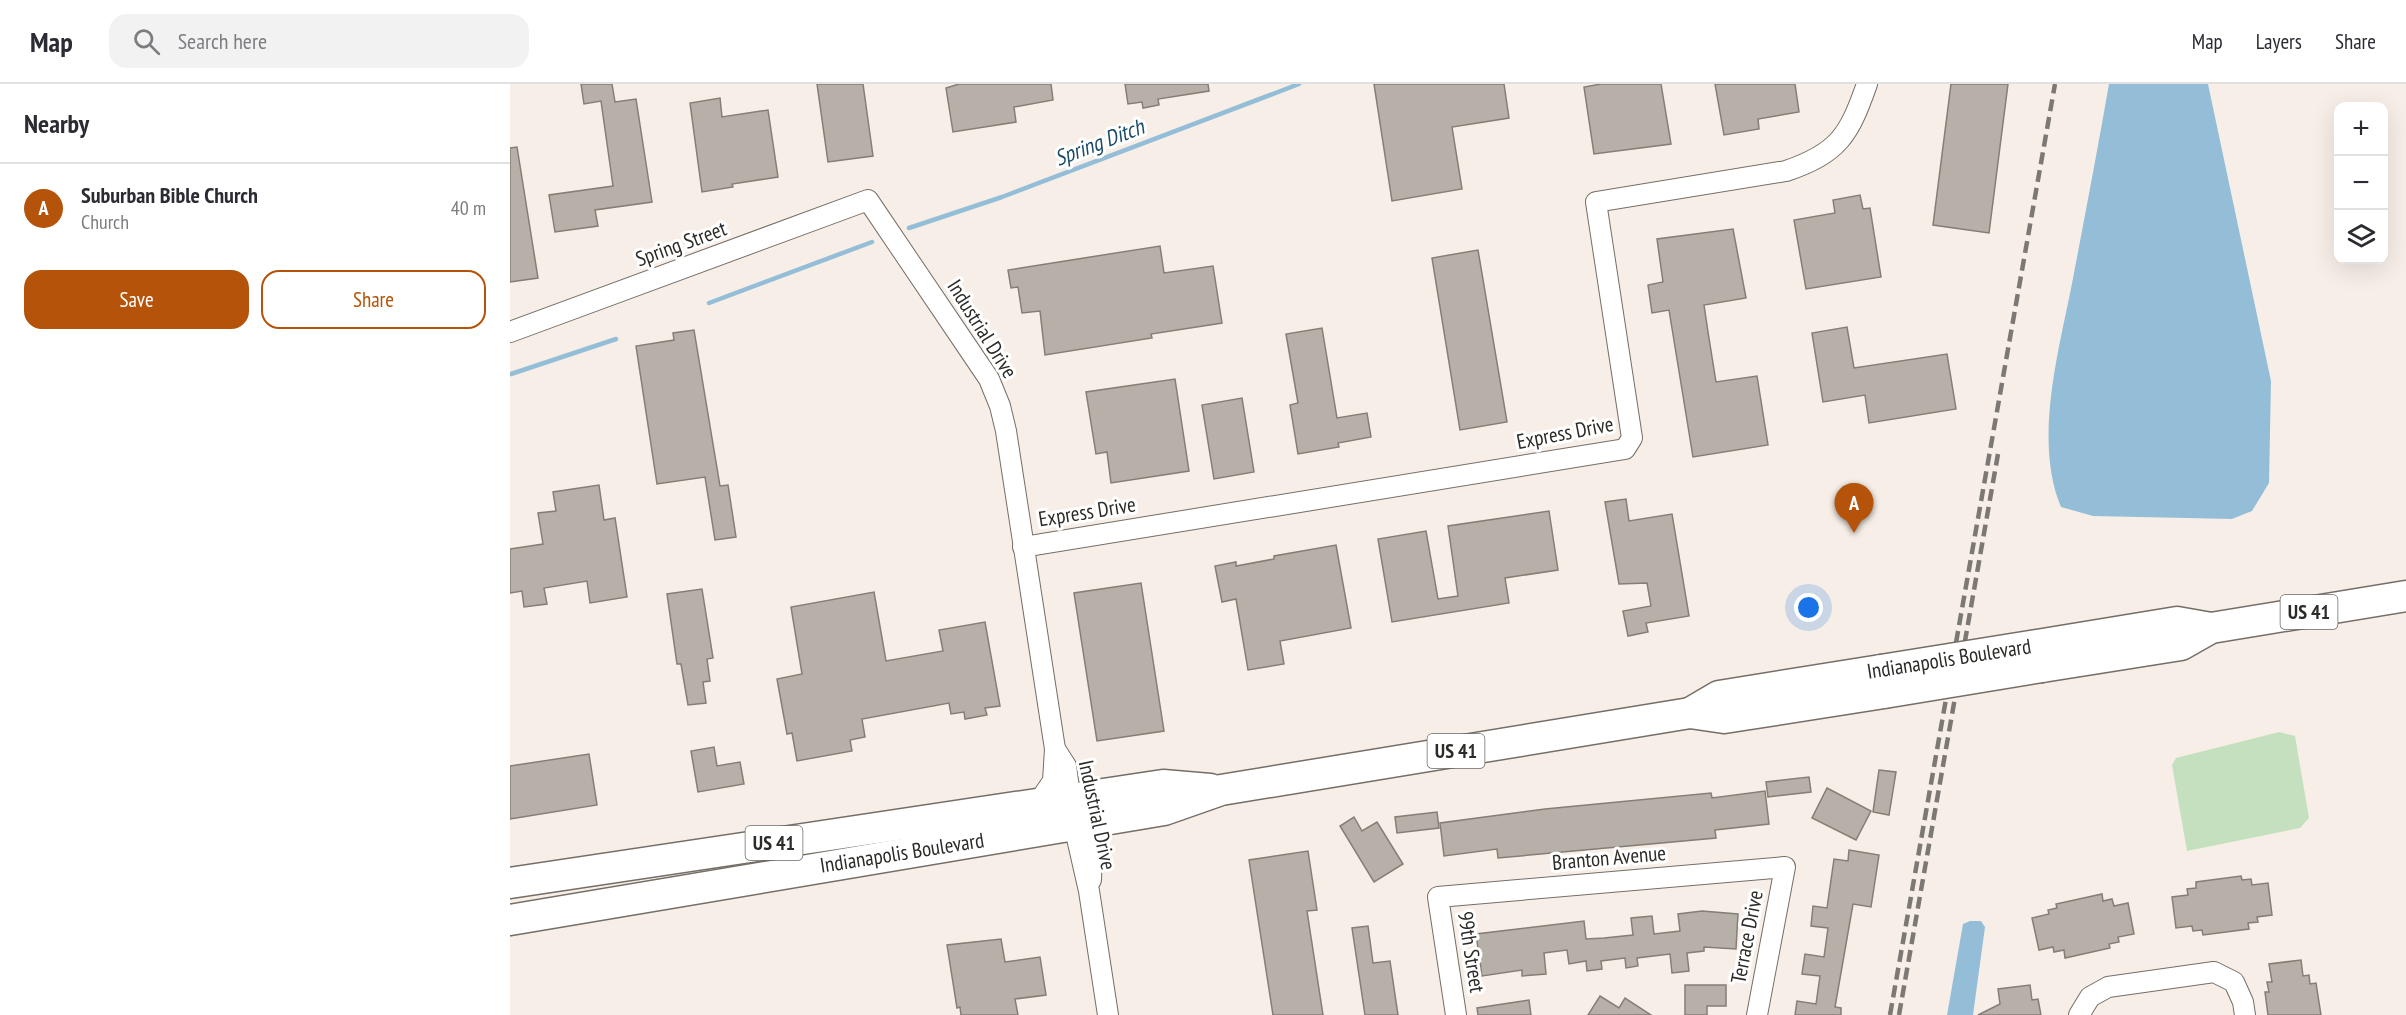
<!DOCTYPE html>
<meta charset="utf-8">
<style>
:root{--surface:#fff;--page:#f2f2f3;--text:#2b2b33;--muted:#7c7c81;--line:#e1e1e2;--accent:#b45309}
body{margin:0;font-family:"PT Sans Narrow",sans-serif;background:var(--page);color:var(--text)}
.controls{position:absolute;right:18px;top:18px;display:grid;overflow:hidden;border-radius:12px;box-shadow:0 6px 24px #0002}
.controls button{width:54px;height:54px;display:grid;place-items:center;padding:0;border:0;border-bottom:2px solid var(--line);background:var(--surface);color:var(--text);font:30px sans-serif}
.you{position:absolute;left:1299px;top:524px;width:21px;height:21px;margin:-15px;border:4px solid #fff;border-radius:50%;background:#1a73e8;box-shadow:0 0 0 9px #1a73e833}
.badge{display:grid;place-items:center;width:39px;height:39px;border-radius:50%;background:var(--accent);color:#fff;font-size:20px;font-weight:700}
.pin{position:absolute;translate:-50% -50px;filter:drop-shadow(0 2px 3px #0008)}
.pin::after{content:'';position:absolute;top:32px;width:21px;height:18px;background:inherit;clip-path:polygon(0 0,100% 0,50% 100%)}
.list{margin:0;padding:0;list-style:none}
h2{display:flex;justify-content:space-between;align-items:center;height:78px;margin:0;padding:0 24px;font-size:26px}
h2 small{font-size:20px;font-weight:400;color:var(--muted)}
.list li{display:grid;grid-template-columns:39px 1fr auto;gap:18px;align-items:center;box-sizing:border-box;height:90px;padding:0 24px;border-top:2px solid var(--line)}
.list b{display:block;font-size:22px;white-space:nowrap}
.list p{margin:0;font-size:20px;white-space:nowrap;color:var(--muted)}
.list em{font-size:20px;font-style:normal;color:var(--muted)}
.actions{display:flex;gap:12px;padding:18px 24px}
.actions a{flex:1;padding:14px 0;border:2px solid var(--accent);border-radius:18px;text-align:center;font-size:21px;color:var(--accent)}
.actions .main{background:var(--accent);color:#fff}
.icon{flex:none;width:33px;height:33px;fill:none;stroke:currentColor;stroke-width:2;stroke-linecap:round;stroke-linejoin:round}
.map{position:relative;flex:none;width:1896px;height:931px;overflow:hidden}
header{display:flex;align-items:center;gap:36px;box-sizing:border-box;height:84px;padding:0 30px;background:var(--surface);border-bottom:2px solid var(--line)}
header strong{font-size:28px}
nav{display:flex;gap:33px;margin-inline-start:auto;font-size:21px}
.search{width:420px;height:54px;background:var(--page);display:flex;align-items:center;gap:15px;box-sizing:border-box;padding:0 21px;border-radius:18px;color:var(--muted);font-size:22px}
main{display:flex}
aside{flex:1;background:var(--surface)}
.map>svg:first-child{display:block}
.green{fill:#c4e0bf}
.water{fill:#94bed8}
.lines{fill:none;stroke-linecap:round;stroke-linejoin:round}
.stream{stroke:#94bed8;stroke-width:4.5}
.building{fill:#b7b0a8;stroke:#847e76;stroke-width:1.5}
.minor-casing{stroke:#746e66;stroke-width:22}
.highway-casing{stroke:#746e66;stroke-width:33}
.minor{stroke:#fff;stroke-width:20}
.highway{stroke:#fff;stroke-width:30}
.rail{stroke:#7c7873;stroke-width:4.5;stroke-dasharray:12 6;stroke-linecap:butt}
.highway-bridge-casing{stroke:#746e66;stroke-width:33;stroke-linecap:butt}
.highway-bridge{stroke:#fff;stroke-width:30}
.labels{text-anchor:middle;stroke-width:6;stroke-linejoin:round;paint-order:stroke}
.shield{fill:#fff;stroke:#6c6b68;stroke-width:1.5}
.shield-label{font-size:20px;font-weight:bold;fill:#2d2b28}
.street-label{font-size:21px;fill:#2d2b28;stroke:#fff}
.water-label{font-size:22px;font-style:italic;fill:#194c68;stroke:#fff}
</style>
<header>
<strong>Map</strong>
<div class="search"><svg class="icon" aria-label="search" viewBox="0 0 24 24"><circle cx="10" cy="10" r="6"/><path d="M15 15l6 6"/></svg>Search here</div>
<nav><a>Map</a><a>Layers</a><a>Share</a></nav>
</header>
<main>
<aside>
<h2>Nearby<small></small></h2>
<ul class="list">
<li><span class="badge">A</span><div><b>Suburban Bible Church</b><p>Church</p></div><em>40 m</em></li>
</ul>
<div class="actions"><a class="main">Save</a><a>Share</a></div>
</aside>
<div class="map">
<svg width="1896" height="931" viewBox="0 0 1896 931">
<rect width="100%" height="100%" fill="#f7efe7"/>
<!-- green -->
<path class="green" d="M1769,648L1785,652L1799,734L1790,744L1677,767L1662,681L1666,674Z"/>
<!-- water -->
<g class="water">
<path d="M1599,0H1698L1761,297L1759,399L1742,427L1722,435L1583,432L1551,423C1522,354 1551,260 1564,189C1576,126 1588,63 1599,0Z"/>
<path d="M1460,837H1471L1475,843L1463,931H1437L1453,840Z"/>
</g>
<g class="lines">
<!-- stream -->
<g class="stream">
<path d="M399,144L492,113L789,0"/>
<path d="M199,219L362,158"/>
<path d="M1,290L106,255"/>
</g>
</g>
<!-- building -->
<g class="building">
<path d="M71,0H102L105,18L126,15L142,118L85,126L88,142L45,148L39,111L103,102L91,17L74,20Z"/>
<path d="M307,0H353L363,72L318,78Z"/>
<path d="M449,0H541L543,16L504,23L506,38L443,48L436,4Z"/>
<path d="M615,0H698L699,7L648,15L649,21L633,24L632,18L618,20Z"/>
<path d="M864,0H994L999,34L942,43L952,105L882,117Z"/>
<path d="M1091,0H1151L1161,60L1084,70L1074,3Z"/>
<path d="M1205,0H1285L1289,28L1248,35L1249,45L1214,51Z"/>
<path d="M1441,0H1498L1479,149L1423,141Z"/>
<path d="M210,14L212,33L258,26L268,93L222,100L223,103L192,108L180,19Z"/>
<path d="M7,63L28,194L0,198V64Z"/>
<path d="M1350,111L1353,125L1360,124L1371,193L1296,205L1284,136L1325,129L1323,116Z"/>
<path d="M1223,145L1236,214L1194,221L1198,248L1206,298L1247,292L1258,361L1183,373L1159,226L1142,229L1138,201L1153,198L1147,155Z"/>
<path d="M650,162L654,189L703,182L712,239L641,250L642,254L535,271L530,227L512,229L508,203L501,204L498,186Z"/>
<path d="M968,166L997,338L950,346L922,174Z"/>
<path d="M1337,243L1344,284L1437,270L1446,325L1359,339L1355,311L1313,318L1302,249Z"/>
<path d="M812,244L827,334L857,329L861,353L828,359L829,363L788,370L780,321L788,319L776,250Z"/>
<path d="M184,246L210,402L218,401L226,453L205,456L195,393L147,400L126,262L164,256L163,249Z"/>
<path d="M665,295L679,387L601,399L597,368L586,370L576,308Z"/>
<path d="M732,314L744,388L704,395L692,321Z"/>
<path d="M89,401L94,436L105,434L117,513L80,519L77,497L34,504L37,520L14,523L12,507L0,509V465L33,460L28,429L46,427L43,408Z"/>
<path d="M1116,415L1119,437L1162,430L1179,532L1136,539L1138,548L1118,552L1113,527L1141,522L1137,499L1109,500L1095,418Z"/>
<path d="M1039,427L1048,486L995,494L999,519L882,538L868,455L916,447L928,515L948,512L938,442Z"/>
<path d="M826,461L841,544L770,557L774,580L738,586L726,515L712,518L705,482L726,478V482L764,475V472Z"/>
<path d="M631,499L654,647L587,657L564,509Z"/>
<path d="M192,505L203,574L197,575L200,597L193,598L196,619L178,621L171,580H167L157,510Z"/>
<path d="M364,508L376,577L433,567L429,546L475,538L490,622L475,624L477,631L455,635L454,628L441,630L439,619L352,635L355,653L340,656L342,667L287,677L282,649L277,650L267,595L292,590L281,523Z"/>
<path d="M204,663L207,682L230,678L234,700L188,708L181,667Z"/>
<path d="M79,670L87,721L0,735V682Z"/>
<path d="M1369,686L1386,688L1379,731L1363,728Z"/>
<path d="M1299,693L1301,708L1258,713L1256,698Z"/>
<path d="M1317,704L1361,727L1346,756L1302,734Z"/>
<path d="M1255,707L1259,740L1205,746L1206,754L988,774L987,765L934,772L930,739L1035,725L1201,709L1202,714Z"/>
<path d="M927,728L929,744L887,749L885,733Z"/>
<path d="M844,733L852,747L867,738L893,780L864,798L830,742Z"/>
<path d="M1339,766L1369,771L1361,823L1343,820L1325,923L1331,924V931H1285L1287,917L1306,920L1310,892L1292,890L1295,870L1314,873L1318,844L1301,842L1303,822L1317,824L1324,775L1338,777Z"/>
<path d="M798,767L807,826L797,827L813,931H763L739,776Z"/>
<path d="M1731,792L1732,796L1741,795L1742,801L1758,799L1762,831L1747,833L1748,838L1738,839L1739,845L1693,851L1692,846L1683,847L1682,842L1666,844L1662,813L1678,811L1677,805L1686,804V798Z"/>
<path d="M1592,810L1593,817L1602,815L1604,822L1618,819L1624,850L1608,853L1609,858L1599,860L1600,864L1555,874L1554,866L1544,868L1543,863L1529,866L1522,834L1539,830L1538,826L1547,824L1546,820Z"/>
<path d="M1192,827L1228,830L1226,865L1194,863V867L1177,869L1179,887L1162,889L1160,870L1127,874L1128,882L1116,884L1115,874L1091,877L1092,885L1077,887L1076,877L1059,880L1057,866L1034,869L1036,890L1012,892V886L972,892L966,850L1074,837L1076,855L1094,854L1123,851L1121,834L1142,832L1144,850L1170,847L1168,830Z"/>
<path d="M858,842L863,879L880,877L888,931H855L842,844Z"/>
<path d="M491,855L495,878L530,873L536,911L505,915L508,931H451L450,923L447,924L437,861Z"/>
<path d="M1791,876L1793,892L1799,891L1800,900L1806,899L1811,931H1758L1755,908H1759L1757,898H1762L1759,880Z"/>
<path d="M1175,901H1216V922H1197V931H1175Z"/>
<path d="M1520,901L1522,916L1528,915L1531,931H1468L1490,920L1488,905Z"/>
<path d="M1090,912L1109,924L1115,914L1141,931H1078Z"/>
<path d="M1019,916L1021,931H968L967,924Z"/>
</g>
<g class="lines">
<!-- minor casing -->
<g class="minor-casing">
<g id="minor">
<path d="M0,248L358,116L479,295L490,322L496,347L545,665L543,697L528,719"/>
<path d="M513,463L1115,365L1122,354L1086,118L1276,87C1329,69 1339,51 1357,0"/>
<path d="M545,665L556,682L564,741L579,807L598,931"/>
<path d="M581,796L582,760L592,736"/>
<path d="M946,931L928,813L1275,783L1247,931"/>
<path d="M1569,931L1580,913L1598,903L1704,888L1724,898L1733,918L1735,931"/>
</g>
</g>
<!-- highway casing -->
<g class="highway-casing">
<g id="highway">
<path d="M1527,561L1667,538L1701,544"/>
<path d="M1532,583L1671,561L1701,544L1896,512"/>
<path d="M1180,629L1209,612L1371,586"/>
<path d="M0,799L653,701L700,705"/>
<path d="M0,836L654,726L711,706L1180,629L1214,634L1374,609"/>
</g>
</g>
<!-- minor -->
<use href="#minor" class="minor"/>
<!-- highway -->
<use href="#highway" class="highway"/>
<!-- rail -->
<g class="rail">
<path d="M1380,931L1545,0"/>
<path d="M1389,931L1488,370"/>
</g>
<!-- highway-bridge casing -->
<g class="highway-bridge-casing">
<g id="highway-bridge">
<path d="M1371,586L1527,561"/>
<path d="M1374,609L1532,583"/>
</g>
</g>
<!-- highway-bridge -->
<use href="#highway-bridge" class="highway-bridge"/>
</g>
<g class="labels">
<!-- shield labels -->
<g class="shield">
<rect x="1770.5" y="511" width="57" height="34" rx="4.5"/>
<rect x="917.5" y="650" width="57" height="34" rx="4.5"/>
<rect x="235.5" y="742" width="57" height="34" rx="4.5"/>
</g>
<g class="shield-label">
<text x="1799" y="535">US 41</text>
<text x="946" y="674">US 41</text>
<text x="264" y="766">US 41</text>
</g>
<!-- street labels -->
<g class="street-label">
<text transform="translate(171 160) rotate(-20)" y="7">Spring Street</text>
<text transform="translate(472 245) rotate(58)" y="7">Industrial Drive</text>
<text transform="translate(1055 349) rotate(-11)" y="7">Express Drive</text>
<text transform="translate(577 428) rotate(-9)" y="7">Express Drive</text>
<text transform="translate(1439 575) rotate(-9)" y="7">Indianapolis Boulevard</text>
<text transform="translate(587 731) rotate(78)" y="7">Industrial Drive</text>
<text transform="translate(392 769) rotate(-9)" y="7">Indianapolis Boulevard</text>
<text transform="translate(1099 774) rotate(-5)" y="7">Branton Avenue</text>
<text transform="translate(1237 853) rotate(-79)" y="7">Terrace Drive</text>
<text transform="translate(961 868) rotate(81)" y="7">99th Street</text>
</g>
<!-- water labels -->
<g class="water-label">
<text transform="translate(589 58) rotate(-21)" y="8">Spring Ditch</text>
</g>
</g>
</svg>
<div class="controls">
<button>+</button>
<button>−</button>
<button><svg class="icon" aria-label="layers" viewBox="0 0 24 24"><path d="M12 4l9 5-9 5-9-5zM3 14l9 5 9-5"/></svg></button>
</div>
<div class="you"></div>
<div class="pin badge" style="left:1344px;top:449px">A</div>
</div>
</main>
